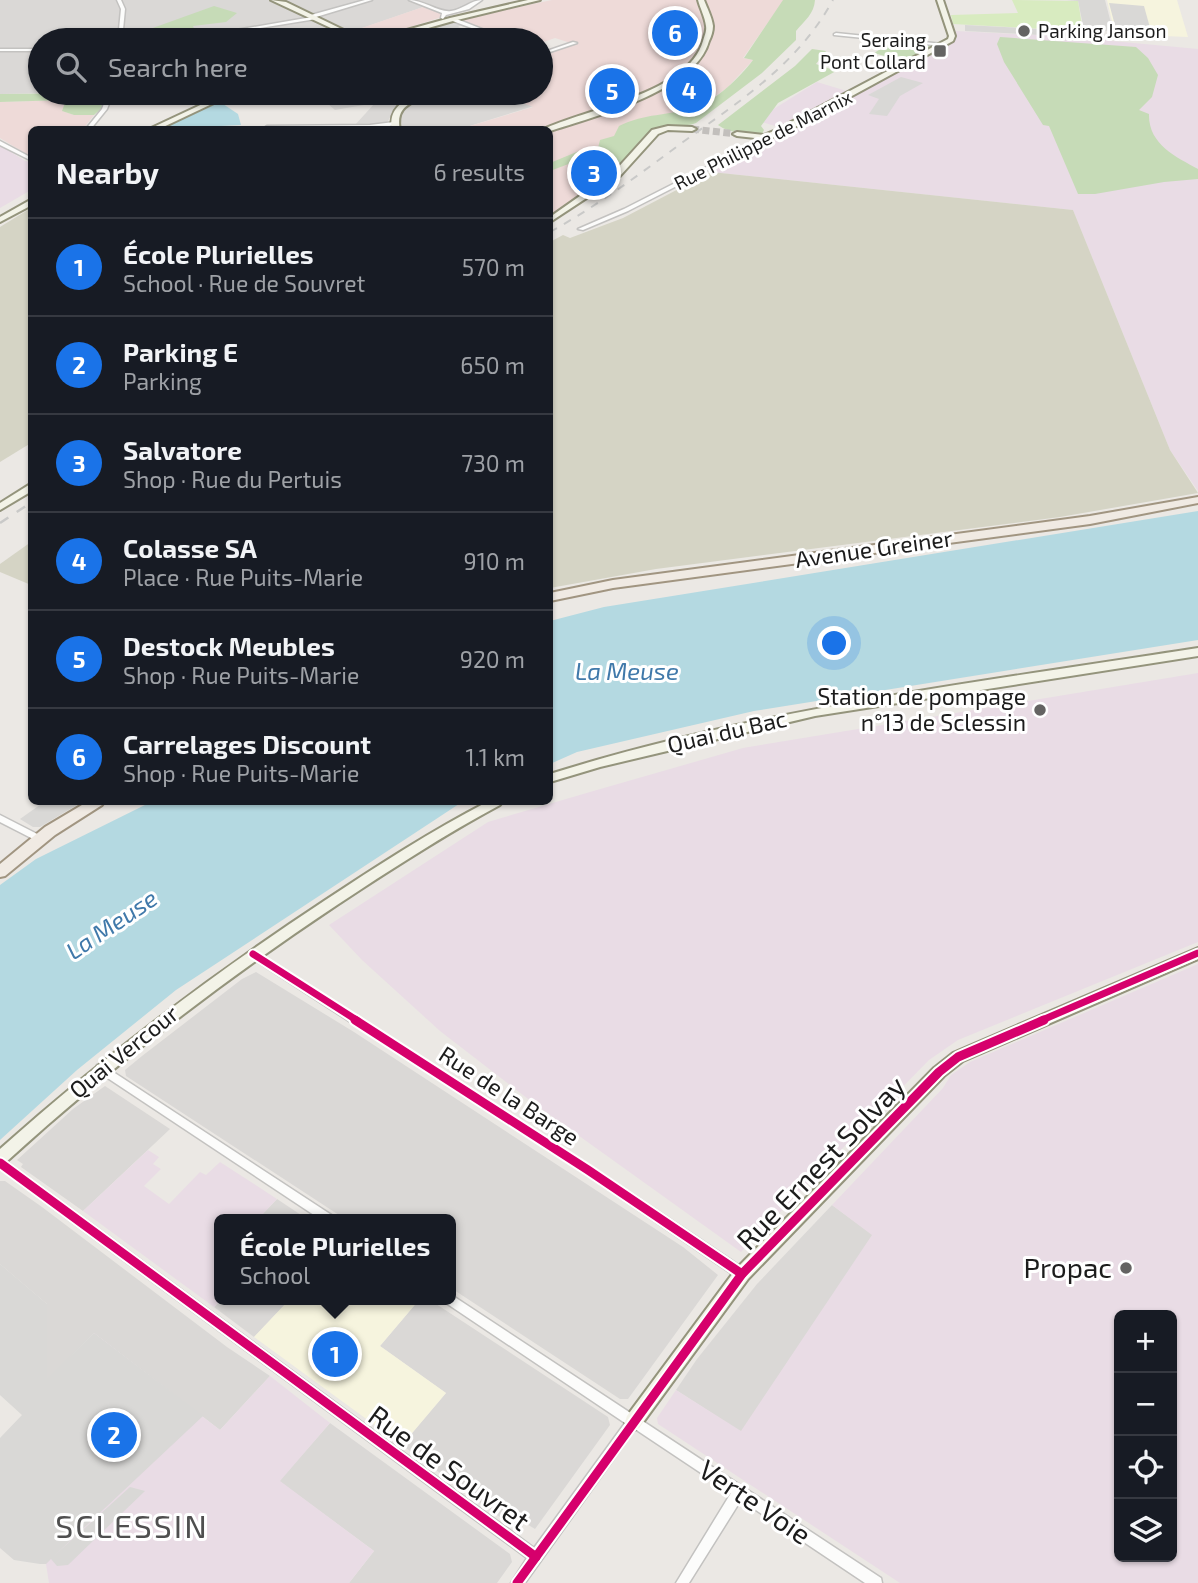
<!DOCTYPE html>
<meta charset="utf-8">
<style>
:root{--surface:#171b24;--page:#242831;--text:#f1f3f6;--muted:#9ea1a6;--line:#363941;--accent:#1a73e8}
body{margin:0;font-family:"Exo 2",sans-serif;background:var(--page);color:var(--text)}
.controls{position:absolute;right:21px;bottom:21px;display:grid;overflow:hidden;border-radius:10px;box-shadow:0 2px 5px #0004}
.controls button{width:63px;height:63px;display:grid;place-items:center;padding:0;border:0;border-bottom:2px solid var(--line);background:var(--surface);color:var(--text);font:35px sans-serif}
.you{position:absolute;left:835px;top:644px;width:24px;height:24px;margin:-18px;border:5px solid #fff;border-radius:50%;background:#1a73e8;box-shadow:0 0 0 10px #1a73e833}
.badge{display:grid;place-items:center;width:46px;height:46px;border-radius:50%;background:var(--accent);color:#fff;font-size:23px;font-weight:700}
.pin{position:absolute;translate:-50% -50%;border:4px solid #fff;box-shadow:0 2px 7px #0006}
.popup{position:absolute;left:214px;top:1214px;width:242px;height:91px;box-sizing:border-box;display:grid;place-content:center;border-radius:10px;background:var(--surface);filter:drop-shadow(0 2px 5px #0005);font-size:23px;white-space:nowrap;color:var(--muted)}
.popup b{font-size:26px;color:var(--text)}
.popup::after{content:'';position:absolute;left:50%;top:100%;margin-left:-14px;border:14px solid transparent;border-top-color:var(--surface)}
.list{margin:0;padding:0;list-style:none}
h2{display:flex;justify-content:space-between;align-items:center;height:91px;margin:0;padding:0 28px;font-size:30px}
h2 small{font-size:23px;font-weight:400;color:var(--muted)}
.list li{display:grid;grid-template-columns:46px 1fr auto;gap:21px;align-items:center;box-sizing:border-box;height:98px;padding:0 28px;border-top:2px solid var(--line)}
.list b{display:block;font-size:26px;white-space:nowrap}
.list p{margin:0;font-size:23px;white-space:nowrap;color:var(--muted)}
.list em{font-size:23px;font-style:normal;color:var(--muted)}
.icon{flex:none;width:38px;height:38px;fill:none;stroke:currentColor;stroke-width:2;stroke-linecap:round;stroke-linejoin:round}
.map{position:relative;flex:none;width:1198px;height:1583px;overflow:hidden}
.search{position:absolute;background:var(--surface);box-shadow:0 2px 5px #0004;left:28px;top:28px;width:525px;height:77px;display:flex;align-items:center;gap:18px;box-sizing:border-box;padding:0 24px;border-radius:38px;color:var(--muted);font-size:26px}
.panel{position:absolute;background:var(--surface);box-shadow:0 2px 5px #0004;left:28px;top:126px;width:525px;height:679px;border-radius:10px}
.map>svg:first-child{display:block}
.residential{fill:#dad8d6}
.commercial{fill:#eedad8}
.industrial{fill:#e9dce5;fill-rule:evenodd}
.education{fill:#f6f4de}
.religious{fill:#d9d8d6}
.construction{fill:#d5d4c5}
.grass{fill:#d8ebc0}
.forest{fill:#c6dbb7}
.water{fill:#b4d9e1}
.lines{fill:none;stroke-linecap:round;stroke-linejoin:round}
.secondary-tunnel{stroke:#c2bfbc;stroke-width:7;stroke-dasharray:7 3.5;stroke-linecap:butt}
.street-casing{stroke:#c3c2c0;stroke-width:3}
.secondary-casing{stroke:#94947c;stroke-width:4}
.primary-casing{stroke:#a19581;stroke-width:4}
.street{fill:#fcfcfb;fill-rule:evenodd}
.secondary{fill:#f3f3e8;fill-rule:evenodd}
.primary{fill:#f0eae3;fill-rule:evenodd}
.rail-far1{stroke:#c9c9c8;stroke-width:2;stroke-dasharray:8 8;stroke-linecap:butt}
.rail{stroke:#c9c9c8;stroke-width:2.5;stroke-dasharray:10 10;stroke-linecap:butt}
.cycleway-far1-casing{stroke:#fff;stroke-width:11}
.cycleway-casing{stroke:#fff;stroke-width:13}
.cycleway-far1{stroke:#d6006c;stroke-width:7}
.cycleway{stroke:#d6006c;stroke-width:9}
.poi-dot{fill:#646362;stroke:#fff;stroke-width:2.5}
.labels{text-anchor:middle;stroke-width:6;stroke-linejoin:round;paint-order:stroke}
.far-poi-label{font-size:19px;fill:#1c1c1c;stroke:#fff;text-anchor:start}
.far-street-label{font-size:19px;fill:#1c1c1c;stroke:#fff}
.street-label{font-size:23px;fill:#1c1c1c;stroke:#fff}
.poi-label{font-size:23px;fill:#1c1c1c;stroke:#fff;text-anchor:end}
.water-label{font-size:24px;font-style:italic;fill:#4079aa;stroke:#fff}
.near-street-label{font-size:28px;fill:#1c1c1c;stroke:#fff}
.near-poi-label{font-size:28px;fill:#1c1c1c;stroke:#fff;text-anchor:end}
.near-quarter-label{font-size:32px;letter-spacing:2px;fill:#4f4f4f;stroke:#fff}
</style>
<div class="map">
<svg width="1198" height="1583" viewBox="0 0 1198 1583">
<rect width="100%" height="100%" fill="#ebe8e4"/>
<!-- residential -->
<g class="residential">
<path d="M0,0H478L467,7L449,12L429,5L345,34L347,36L336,40H40V93H59L0,94Z"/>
<path d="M341,93H419L397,105L388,121L382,125H355L375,103L335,110L320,97Z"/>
<path d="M433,93H501L534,106L460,129H402L400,111L408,105Z"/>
<path d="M256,972L354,1032L683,1247L718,1275L628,1399H620L451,1288L450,1219H345L126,1076L125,1070L142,1056L242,979Z"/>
<path d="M105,1086L170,1129L83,1211L21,1167L23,1164L17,1160L73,1109Z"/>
<path d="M0,1181H5L42,1207L227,1347L270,1376L220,1430L94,1333L47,1380V1304L0,1264Z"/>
<path d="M277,1199L307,1219H258Z"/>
<path d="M832,1205L873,1235L741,1432L676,1390L697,1359L757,1284Z"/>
<path d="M221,1300H289L254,1337L214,1307Z"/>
<path d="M419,1300H430L608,1417L610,1425L535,1529L525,1523L519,1531L402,1445L446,1393L380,1346Z"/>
<path d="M330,1423L510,1554L512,1562L497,1583H349L374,1551L279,1481Z"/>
</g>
<!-- commercial -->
<g class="commercial">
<path d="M552,0H784L743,58L753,60L727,88L704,104L658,118L614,143L550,164V130L460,129L533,107L500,93H541V55L574,44L555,38L541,43V40H513L458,20Z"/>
<path d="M426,6L442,12V17L378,37H362L350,32Z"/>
<path d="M67,100L63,111L74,115H94L83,129L32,130L31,157L0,138V102Z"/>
<path d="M588,156L622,164L603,181L550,216V168Z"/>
</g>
<!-- industrial -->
<g class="industrial">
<path d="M956,31L1111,39L1112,41L1198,49V491L1170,450L1073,210L711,172L953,43L957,38Z"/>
<path d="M817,82L850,92L778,127L756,120Z"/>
<path d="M0,145L25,161L32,162L31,190L0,208Z"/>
<path d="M1198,673V942L958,1040L929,1060L741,1252L536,1105L440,1031L362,960L329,925L488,822L590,792L743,748Z"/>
<path d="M1198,964V1583H900L658,1424L657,1418L676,1390L741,1431L872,1235L832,1205L943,1088L951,1075L970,1062ZM1172,1315V1557H1119V1315Z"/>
<path d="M148,1150L159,1157L153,1164L161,1169L144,1186L169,1204L200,1172L206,1175L220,1162L277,1199L258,1219H219L221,1300L214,1307L83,1211Z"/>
<path d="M94,1333L220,1430L270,1376L330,1423L280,1481L374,1551L349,1583H49L46,1564Z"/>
</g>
<!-- education -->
<g class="education">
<path d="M1107,0H1177L1188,37L1115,34Z"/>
<path d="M289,1300L315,1302L317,1300H419L380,1346L446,1393L402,1445L254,1337Z"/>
</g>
<!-- religious -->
<g class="religious">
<path d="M1066,0H1105L1113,31L1084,30L1078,1Z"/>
<path d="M1109,3L1144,6L1152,35L1117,33Z"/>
<path d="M453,22L461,25L458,27L461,28L426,40H390Z"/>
<path d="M965,25L1097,32L1098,38L965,31Z"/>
<path d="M901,77L923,83L900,96L887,116L869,114L879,99L868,95Z"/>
<path d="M44,802H82L40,827H33L20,819Z"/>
<path d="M0,1264L47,1304V1379L94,1333L203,1416L55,1555L130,1487L145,1491L68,1565L57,1566L51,1559L46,1564H40L14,1560L0,1548V1438L22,1415L0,1395Z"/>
</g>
<!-- construction -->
<g class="construction">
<path d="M711,172L1073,210L1170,450L1198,493L1060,517L656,569L550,588V242L563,235L570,238L623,218Z"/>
<path d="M31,208V443L0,462V227Z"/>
<path d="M31,542V585L0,572V564Z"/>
</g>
<!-- grass -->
<path class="grass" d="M1012,0L1078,1L1083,31L953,24L951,15L1018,13Z"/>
<!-- forest -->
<g class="forest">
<path d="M783,0H815C814,14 805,20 796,31V40L762,73L696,123C687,127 678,124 668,125C643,128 636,148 621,164L587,157L550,171V163L579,151L598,148L600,140L614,136L619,126C646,113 666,116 694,108C717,100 739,78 753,60L744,58Z"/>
<path d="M214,6L237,13L226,22L193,26L197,36L174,39L150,29Z"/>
<path d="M1000,37L1136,47L1148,58L1158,75L1152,97L1139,110L1149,114C1148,144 1176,157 1198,169V179L1164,182L1095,194H1078L1049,126L1043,125L1004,62L997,44Z"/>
<path d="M894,41L929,44L932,46L905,62L874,53Z"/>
<path d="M812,49L826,51L816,64L836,71L778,103L761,126L764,130L762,134C748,134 730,134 718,125L795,66Z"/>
<path d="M105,93L101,109L94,115H74L62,111L66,100L0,102V94Z"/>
</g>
<!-- water -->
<g class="water">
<path d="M220,102L238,114L241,125L161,129Z"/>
<path d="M1198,511V640L754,711L577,752L550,764V621L604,607Z"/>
<path d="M151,802H462L176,990L77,1070L0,1140V885L36,859Z"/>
</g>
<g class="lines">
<!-- secondary-tunnel -->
<path class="secondary-tunnel" d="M692,129L737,134"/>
<!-- street casing -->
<g class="street-casing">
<g id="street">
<path d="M117,0H121L125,9L122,40H118L121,9Z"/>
<path d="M365,0H372L316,17L318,18L316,19L187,40H178L312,17L311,15Z"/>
<path d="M409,0C423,0 440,13 451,11C462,10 471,0 482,0L469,9L446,15L443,19L441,18L442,13Z"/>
<path d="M450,18H454L510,40H504L450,20Z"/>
<path d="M836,33L943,44L945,45L943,46L834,35V34Z"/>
<path d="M573,42L577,43L541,55V53Z"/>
<rect x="0" y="49" width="40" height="2"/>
<path d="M108,93H113L107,109L90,130H85L102,109Z"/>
<path d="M394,122L396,123V125L370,129L267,130L264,128L267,126L370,125Z"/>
<path d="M777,131L782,132L628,211L583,230L578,229L624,209Z"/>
<path d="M0,141L32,158V161L0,145Z"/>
<path d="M0,815L43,837L45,839L40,842L37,841L0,822Z"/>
<path d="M253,950L592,1167L746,1270L748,1274L746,1278L742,1279L738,1278L584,1173L250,957L248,954L250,951Z"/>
<path d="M101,1064L333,1216L334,1219H320L97,1071L96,1068L97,1065Z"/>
<path d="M0,1158L4,1160L534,1548L625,1423L446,1303L445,1300H450V1294L881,1578L882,1583H865L741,1500L689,1583H676L731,1493L635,1429L525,1583H511L527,1558L0,1169Z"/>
</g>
</g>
<!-- secondary casing -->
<g class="secondary-casing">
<g id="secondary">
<path d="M271,0L286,2L352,34L378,38L450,18L528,0H540L453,21L386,40H369L348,36Z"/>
<path d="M698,0H704C707,8 712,17 713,26C713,31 711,37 709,41C696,91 593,117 550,131L542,130C584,109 688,94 703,41C704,37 707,31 706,26C705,17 700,8 698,0Z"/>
<path d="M937,0H943L955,36L953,41L782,134L765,139L737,136L733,134L737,132L764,135L776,130L948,39L949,36Z"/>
<path d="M226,93H235L157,130H147Z"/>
<path d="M420,93H429C412,104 395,105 400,130H392C388,108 403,101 420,93Z"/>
<path d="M668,126L692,127L696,129L692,131L668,130L658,134L620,176L550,222V217L614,172L652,130Z"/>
<path d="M32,199V205L0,222V217Z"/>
<path d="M32,483V491L0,510V503Z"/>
<path d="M1198,648V656L815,716L600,767L550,782V774C760,708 981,682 1198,648Z"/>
<path d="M487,802H502L500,805C444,835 390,870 337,905C220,983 109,1068 5,1163L0,1164V1149C102,1058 210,976 324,901C377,866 431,831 487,802Z"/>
<path d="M1198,948V959L963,1061L944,1076L748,1279L639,1428L633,1430L627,1428L625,1422L627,1416L736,1269L934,1068L953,1053Z"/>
</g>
</g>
<!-- primary casing -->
<g class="primary-casing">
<g id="primary">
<path d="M1198,497V503L1090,524L613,588L550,601V593L613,580L1090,516Z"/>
<path d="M87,802H104L102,805L55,835L5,876L0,877V864L45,827Z"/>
</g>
</g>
<!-- street -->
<use href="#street" class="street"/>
<!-- secondary -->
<use href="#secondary" class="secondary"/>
<!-- primary -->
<use href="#primary" class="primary"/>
<!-- rail-far1 -->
<path class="rail-far1" d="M550,232C597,206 640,174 683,142C740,101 798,64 833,0"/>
<!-- rail -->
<path class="rail" d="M0,523L32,502"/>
<!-- cycleway-far1 casing -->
<g class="cycleway-far1-casing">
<g id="cycleway-far1">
<path d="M253,954L358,1021"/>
<path d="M1040,1021L1198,953"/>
</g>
</g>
<!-- cycleway casing -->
<g class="cycleway-casing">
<g id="cycleway">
<path d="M355,1020L588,1170L742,1274"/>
<path d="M0,1163L536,1557"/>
<path d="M517,1583L742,1274L939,1072L958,1057L1044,1020"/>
</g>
</g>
<!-- cycleway-far1 -->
<use href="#cycleway-far1" class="cycleway-far1"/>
<!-- cycleway -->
<use href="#cycleway" class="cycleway"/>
</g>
<!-- markers -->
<g class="poi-dot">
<circle cx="1024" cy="31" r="7"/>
<rect x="933" y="44" width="14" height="14" rx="3.5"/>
<circle cx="1040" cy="710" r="7"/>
<circle cx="1126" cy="1268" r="7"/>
</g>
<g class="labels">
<!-- far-poi labels -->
<g class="far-poi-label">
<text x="1038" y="38">Parking Janson</text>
<text x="926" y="47" text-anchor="end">Seraing<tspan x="926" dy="22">Pont Collard</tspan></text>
</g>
<!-- far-street labels -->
<g class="far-street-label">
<text transform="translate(763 140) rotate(-27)" y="7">Rue Philippe de Marnix</text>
</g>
<!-- street labels -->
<g class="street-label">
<text transform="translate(874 549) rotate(-8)" y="8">Avenue Greiner</text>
<text transform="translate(727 732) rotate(-13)" y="8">Quai du Bac</text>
<text transform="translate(124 1052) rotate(-39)" y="8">Quai Vercour</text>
<text transform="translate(509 1096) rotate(33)" y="8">Rue de la Barge</text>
</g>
<!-- poi labels -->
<g class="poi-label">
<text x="1026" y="705">Station de pompage<tspan x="1026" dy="26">n°13 de Sclessin</tspan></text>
</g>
<!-- water labels -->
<g class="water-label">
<text x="627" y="680">La Meuse</text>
<text transform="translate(112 925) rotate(-34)" y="8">La Meuse</text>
</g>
<!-- near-street labels -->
<g class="near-street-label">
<text transform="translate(821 1163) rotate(-46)" y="10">Rue Ernest Solvay</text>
<text transform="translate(449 1468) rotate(36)" y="10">Rue de Souvret</text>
<text transform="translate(755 1502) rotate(34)" y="10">Verte Voie</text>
</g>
<!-- near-poi labels -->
<g class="near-poi-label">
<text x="1112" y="1278">Propac</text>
</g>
<!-- near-quarter labels -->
<g class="near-quarter-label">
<text x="132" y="1538">SCLESSIN</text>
</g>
</g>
</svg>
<div class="controls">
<button>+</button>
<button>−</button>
<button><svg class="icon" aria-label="locate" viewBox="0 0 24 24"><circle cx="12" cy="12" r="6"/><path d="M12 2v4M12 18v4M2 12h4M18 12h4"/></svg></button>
<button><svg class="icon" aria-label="layers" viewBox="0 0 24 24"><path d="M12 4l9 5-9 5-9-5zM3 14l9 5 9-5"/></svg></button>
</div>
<div class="you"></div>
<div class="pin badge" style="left:335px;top:1354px">1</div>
<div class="popup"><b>École Plurielles</b>School</div>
<div class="pin badge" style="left:114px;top:1435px">2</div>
<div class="pin badge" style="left:594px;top:173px">3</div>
<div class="pin badge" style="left:689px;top:90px">4</div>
<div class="pin badge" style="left:612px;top:91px">5</div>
<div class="pin badge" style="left:675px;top:33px">6</div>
<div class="search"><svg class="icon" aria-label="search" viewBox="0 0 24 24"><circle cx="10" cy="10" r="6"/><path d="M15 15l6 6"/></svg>Search here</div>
<section class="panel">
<h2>Nearby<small>6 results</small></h2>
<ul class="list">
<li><span class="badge">1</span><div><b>École Plurielles</b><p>School · Rue de Souvret</p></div><em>570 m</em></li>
<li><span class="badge">2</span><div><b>Parking E</b><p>Parking</p></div><em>650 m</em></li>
<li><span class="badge">3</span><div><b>Salvatore</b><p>Shop · Rue du Pertuis</p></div><em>730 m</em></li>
<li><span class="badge">4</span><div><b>Colasse SA</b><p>Place · Rue Puits-Marie</p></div><em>910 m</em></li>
<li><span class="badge">5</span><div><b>Destock Meubles</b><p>Shop · Rue Puits-Marie</p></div><em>920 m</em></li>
<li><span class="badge">6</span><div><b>Carrelages Discount</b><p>Shop · Rue Puits-Marie</p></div><em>1.1 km</em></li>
</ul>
</section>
</div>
